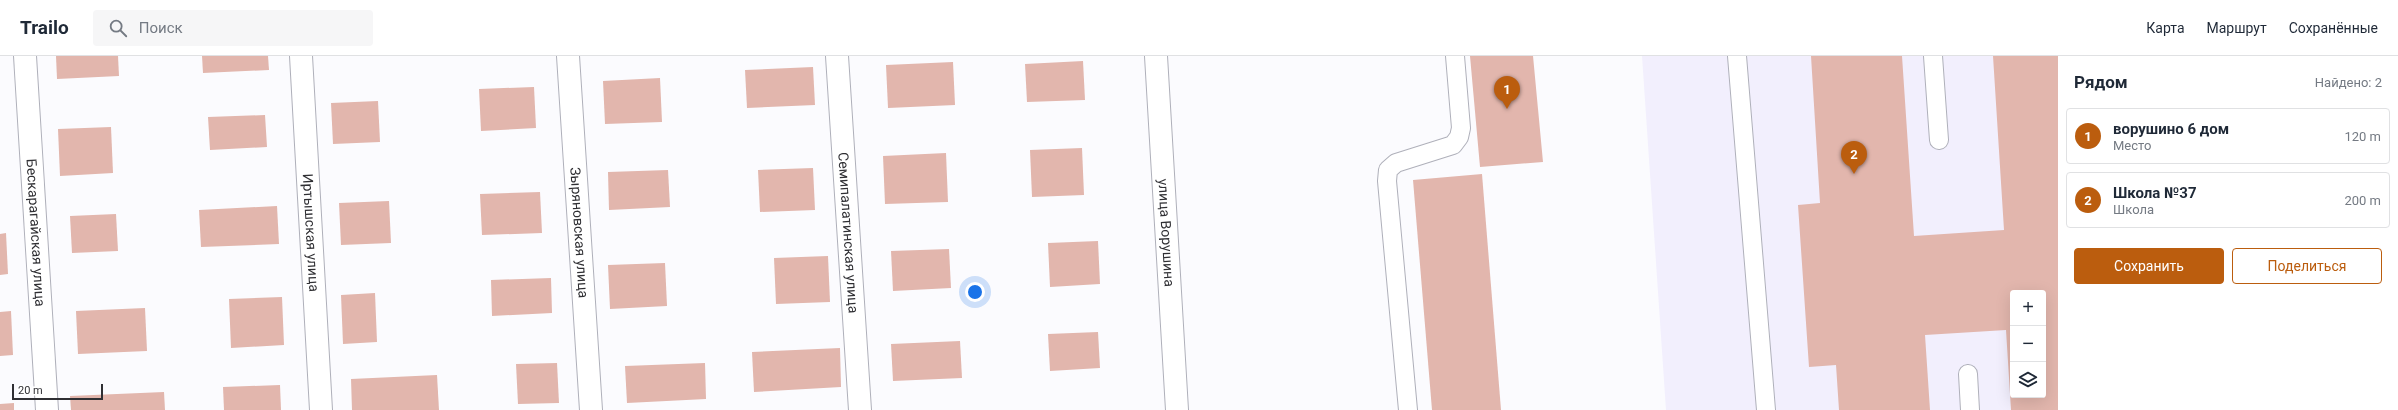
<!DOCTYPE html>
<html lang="ru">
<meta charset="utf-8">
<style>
:root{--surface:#fff;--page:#f6f6f7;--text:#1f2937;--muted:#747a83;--line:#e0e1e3;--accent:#bb5d0e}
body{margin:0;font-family:Roboto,sans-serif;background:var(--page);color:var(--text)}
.controls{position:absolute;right:12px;bottom:12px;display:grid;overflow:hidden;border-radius:4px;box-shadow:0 4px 16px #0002}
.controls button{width:36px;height:36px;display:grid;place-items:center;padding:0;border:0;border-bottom:1px solid var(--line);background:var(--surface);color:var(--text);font:20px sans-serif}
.scale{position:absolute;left:12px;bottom:10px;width:91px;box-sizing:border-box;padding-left:4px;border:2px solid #2f2f33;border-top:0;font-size:11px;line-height:14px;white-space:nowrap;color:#2f2f33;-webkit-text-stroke:3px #fff;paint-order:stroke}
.you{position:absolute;left:975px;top:236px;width:14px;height:14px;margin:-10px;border:3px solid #fff;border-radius:50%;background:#1a73e8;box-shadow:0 0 0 6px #1a73e833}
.badge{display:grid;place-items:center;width:26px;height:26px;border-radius:50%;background:var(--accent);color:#fff;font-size:13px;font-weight:700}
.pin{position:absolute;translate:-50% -33px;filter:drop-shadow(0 1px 2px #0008)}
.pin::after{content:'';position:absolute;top:21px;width:14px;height:12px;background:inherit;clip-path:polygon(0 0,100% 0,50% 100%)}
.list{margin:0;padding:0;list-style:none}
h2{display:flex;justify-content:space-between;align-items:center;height:52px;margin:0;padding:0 16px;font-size:17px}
h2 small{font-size:13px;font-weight:400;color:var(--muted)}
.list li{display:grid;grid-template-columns:26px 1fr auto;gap:12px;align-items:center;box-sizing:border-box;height:56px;margin:0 8px 8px;padding:0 8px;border:1px solid var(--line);border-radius:4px}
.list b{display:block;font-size:15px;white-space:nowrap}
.list p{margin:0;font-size:13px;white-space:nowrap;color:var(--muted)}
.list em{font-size:13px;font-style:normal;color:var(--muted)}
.actions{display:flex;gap:8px;padding:12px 16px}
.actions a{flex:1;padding:9px 0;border:1px solid var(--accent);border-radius:4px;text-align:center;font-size:14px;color:var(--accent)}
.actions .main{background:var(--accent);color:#fff}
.icon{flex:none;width:22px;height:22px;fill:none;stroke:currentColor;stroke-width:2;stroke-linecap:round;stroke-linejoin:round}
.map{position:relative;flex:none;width:2058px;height:354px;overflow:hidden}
header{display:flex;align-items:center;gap:24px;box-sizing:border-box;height:56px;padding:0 20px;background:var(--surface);border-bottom:1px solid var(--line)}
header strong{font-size:19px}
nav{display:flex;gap:22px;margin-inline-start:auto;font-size:14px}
.search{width:280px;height:36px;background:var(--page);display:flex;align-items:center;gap:10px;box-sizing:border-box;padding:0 14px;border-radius:4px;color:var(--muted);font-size:15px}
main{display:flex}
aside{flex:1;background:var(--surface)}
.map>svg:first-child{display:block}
.education{fill:#f2effd;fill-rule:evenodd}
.building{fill:#e2b6ad;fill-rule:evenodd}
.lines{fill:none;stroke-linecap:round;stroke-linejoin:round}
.service-casing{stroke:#afb0ba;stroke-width:20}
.minor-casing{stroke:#afb0ba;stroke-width:24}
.tertiary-casing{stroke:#afb0ba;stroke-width:24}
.service{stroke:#fff;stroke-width:18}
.minor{stroke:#fff;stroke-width:22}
.tertiary{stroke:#fff;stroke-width:22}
.labels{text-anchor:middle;stroke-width:3;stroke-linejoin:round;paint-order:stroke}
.street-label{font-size:14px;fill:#2f2f33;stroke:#fff}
</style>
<header>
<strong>Trailo</strong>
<div class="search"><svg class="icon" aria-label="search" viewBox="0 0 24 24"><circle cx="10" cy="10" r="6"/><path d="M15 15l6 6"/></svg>Поиск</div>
<nav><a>Карта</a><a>Маршрут</a><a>Сохранённые</a></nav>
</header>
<main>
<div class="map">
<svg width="2058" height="354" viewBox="0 0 2058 354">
<rect width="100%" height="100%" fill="#fbfbfe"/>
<!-- education -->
<path class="education" d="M1642,0H2058V354H1666ZM2013,237H2043V339H2013Z"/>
<!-- building -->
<g class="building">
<path d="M56,0H118L119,20L57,23Z"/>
<path d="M202,0H268L269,14L203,17Z"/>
<path d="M1470,0H1533L1543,106L1480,111Z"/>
<path d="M1811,0H1902L1914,180L2004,174L1993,0H2058V354H2011L2006,274L1925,279L1930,354H1839L1836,309L1809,311L1798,149L1820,147ZM2013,237H2043V339H2013Z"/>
<path d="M1083,5L1085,44L1027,46L1025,8Z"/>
<path d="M953,6L955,49L888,52L886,9Z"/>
<path d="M813,11L815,49L747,52L745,14Z"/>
<path d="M660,22L662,66L605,68L603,25Z"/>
<path d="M534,31L536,72L481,75L479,33Z"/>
<path d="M378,45L380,86L333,88L331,47Z"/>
<path d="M265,59L267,91L210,94L208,61Z"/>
<path d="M111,71L113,117L60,120L58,73Z"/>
<path d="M1082,92L1084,139L1032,141L1030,94Z"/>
<path d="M946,97L948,146L885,148L883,100Z"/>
<path d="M813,112L815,154L760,156L758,114Z"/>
<path d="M668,114L670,151L609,154L608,116Z"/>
<path d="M1482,118L1501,354H1432L1413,124Z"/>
<path d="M540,136L542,177L482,179L480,138Z"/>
<path d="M389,145L391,187L341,189L339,147Z"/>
<path d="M277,150L279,188L201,191L199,154Z"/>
<path d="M116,158L118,195L72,197L70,160Z"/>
<path d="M6,177L8,218L0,219V178Z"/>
<path d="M1098,185L1100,228L1050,231L1048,187Z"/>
<path d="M949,193L951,232L893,235L891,195Z"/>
<path d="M828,200L830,246L776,248L774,202Z"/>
<path d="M665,207L667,250L610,253L608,209Z"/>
<path d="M551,222L552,257L492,260L491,224Z"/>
<path d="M375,237L377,286L343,288L341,239Z"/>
<path d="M282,241L284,289L231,292L229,243Z"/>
<path d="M145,252L147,295L78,298L76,255Z"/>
<path d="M11,255L13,299L0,300V256Z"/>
<path d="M1098,276L1100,312L1050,315L1048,278Z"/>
<path d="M960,285L962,322L893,325L891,288Z"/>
<path d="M840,292L841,331L754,336L752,296Z"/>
<path d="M557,307L559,347L518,348L516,308Z"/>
<path d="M705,307L706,343L627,347L625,310Z"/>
<path d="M437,319L439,354H352L351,323Z"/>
<path d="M280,329L281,354H224L223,331Z"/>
<path d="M164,336L165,354H71L70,340Z"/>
<path d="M14,347V354H0V348Z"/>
</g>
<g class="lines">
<!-- service casing -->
<g class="service-casing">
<g id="service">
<path d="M1737,0L1766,354"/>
<path d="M1933,0L1939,84"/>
<path d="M1968,318L1970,354"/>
<path d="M1408,354L1387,125L1388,114L1396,107L1453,89L1459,81L1461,72L1455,0"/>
</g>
</g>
<!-- minor casing -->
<g class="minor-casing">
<g id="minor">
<path id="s1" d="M25,0L47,354"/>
<path id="s2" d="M301,0L321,354"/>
<path id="s3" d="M568,0L591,354"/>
<path id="s4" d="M837,0L860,354"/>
</g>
</g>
<!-- tertiary casing -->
<g class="tertiary-casing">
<g id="tertiary">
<path id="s5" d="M1156,0L1177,354"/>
</g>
</g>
<!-- service -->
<use href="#service" class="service"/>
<!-- minor -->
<use href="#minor" class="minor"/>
<!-- tertiary -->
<use href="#tertiary" class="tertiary"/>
</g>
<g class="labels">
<!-- street labels -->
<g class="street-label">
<text dy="5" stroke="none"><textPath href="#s1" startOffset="177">Бескарагайская улица</textPath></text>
<text dy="5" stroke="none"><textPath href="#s2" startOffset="177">Иртышская улица</textPath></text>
<text dy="5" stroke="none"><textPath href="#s3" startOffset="177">Зыряновская улица</textPath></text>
<text dy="5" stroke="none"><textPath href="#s4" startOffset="177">Семипалатинская улица</textPath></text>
<text dy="5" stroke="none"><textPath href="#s5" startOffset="177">улица Ворушина</textPath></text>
</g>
</g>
</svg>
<div class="controls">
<button>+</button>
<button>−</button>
<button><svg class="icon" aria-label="layers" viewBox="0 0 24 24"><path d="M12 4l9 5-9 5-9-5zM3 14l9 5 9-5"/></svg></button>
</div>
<div class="scale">20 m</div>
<div class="you"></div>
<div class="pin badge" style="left:1507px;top:53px">1</div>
<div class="pin badge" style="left:1854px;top:118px">2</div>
</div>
<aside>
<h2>Рядом<small>Найдено: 2</small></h2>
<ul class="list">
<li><span class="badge">1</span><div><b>ворушино 6 дом</b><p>Место</p></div><em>120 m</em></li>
<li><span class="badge">2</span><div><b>Школа №37</b><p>Школа</p></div><em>200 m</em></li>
</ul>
<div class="actions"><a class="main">Сохранить</a><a>Поделиться</a></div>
</aside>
</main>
